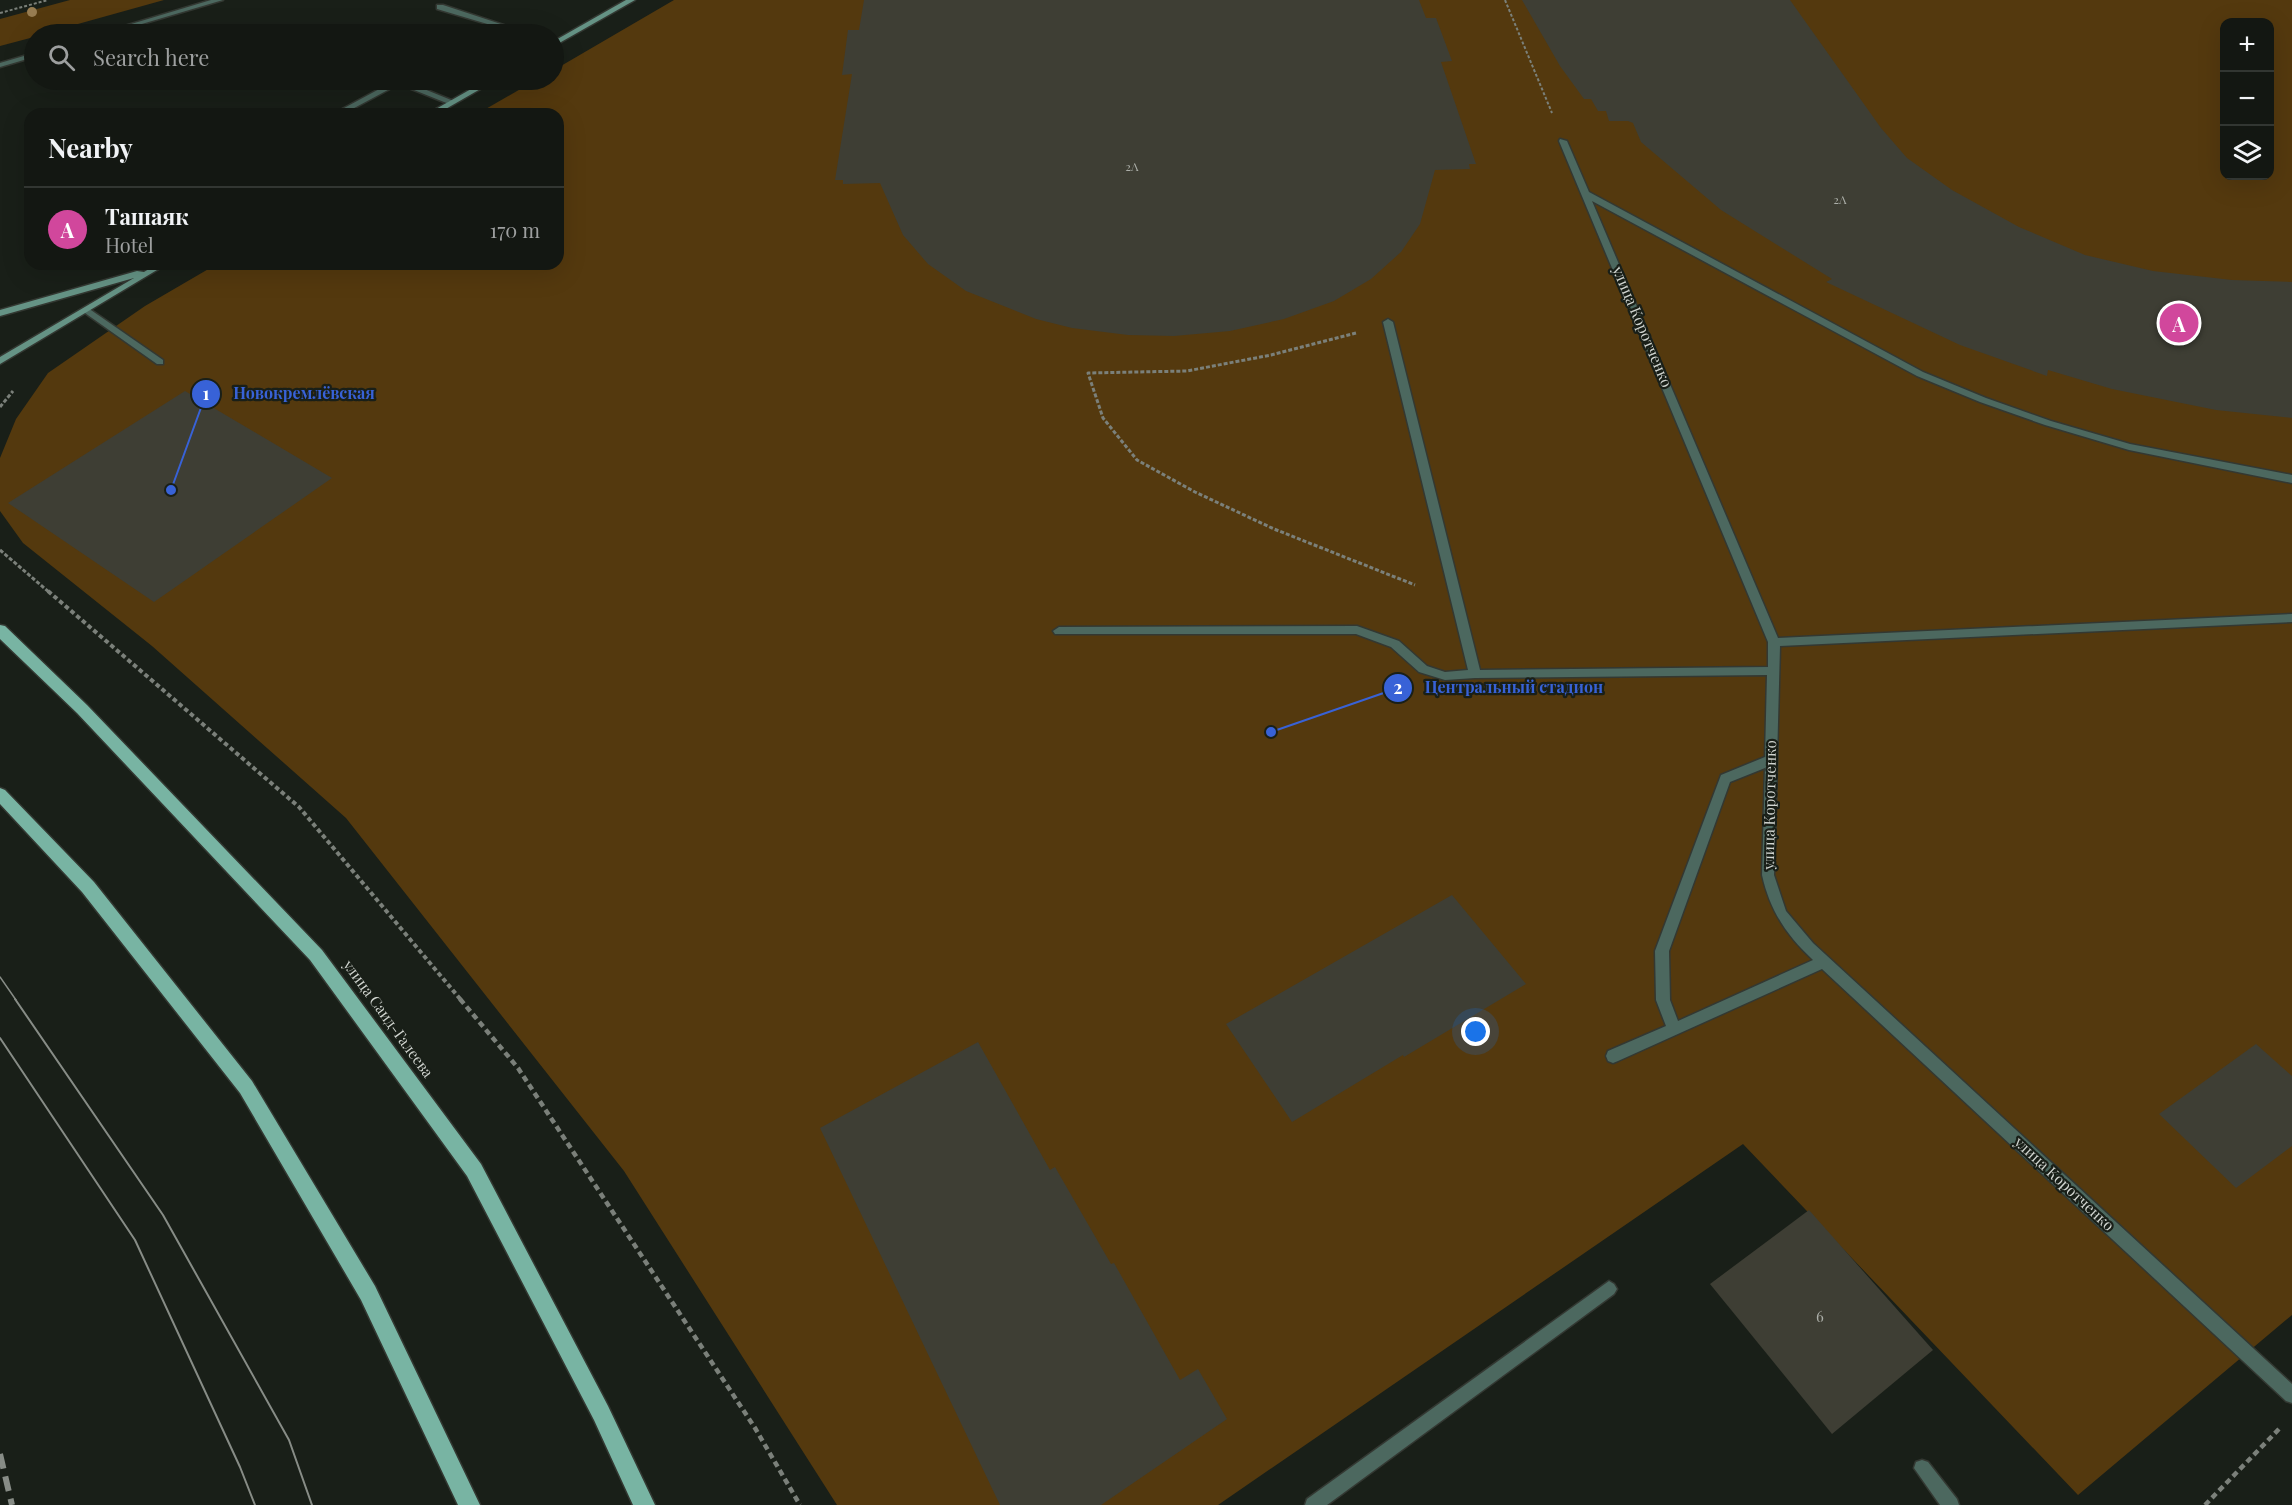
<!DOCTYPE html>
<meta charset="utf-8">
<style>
:root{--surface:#131712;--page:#202420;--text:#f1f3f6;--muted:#9d9f9f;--line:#323632;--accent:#0f766e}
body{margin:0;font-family:"Playfair Display",serif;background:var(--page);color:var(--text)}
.controls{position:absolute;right:18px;top:18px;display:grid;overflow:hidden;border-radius:12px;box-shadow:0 6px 24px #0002}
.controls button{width:54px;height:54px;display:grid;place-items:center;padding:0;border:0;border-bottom:2px solid var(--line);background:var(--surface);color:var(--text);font:30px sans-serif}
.you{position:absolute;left:1476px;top:1032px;width:21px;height:21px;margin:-15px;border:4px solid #fff;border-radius:50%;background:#1a73e8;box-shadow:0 0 0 9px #1a73e833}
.badge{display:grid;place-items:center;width:39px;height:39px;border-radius:50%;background:var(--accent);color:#fff;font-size:20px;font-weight:700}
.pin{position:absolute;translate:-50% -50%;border:3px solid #fff;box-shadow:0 2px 6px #0006}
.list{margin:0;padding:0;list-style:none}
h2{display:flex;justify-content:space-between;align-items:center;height:78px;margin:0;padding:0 24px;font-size:26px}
h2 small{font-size:20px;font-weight:400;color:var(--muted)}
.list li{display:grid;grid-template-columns:39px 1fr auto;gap:18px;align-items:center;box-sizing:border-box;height:84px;padding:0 24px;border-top:2px solid var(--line)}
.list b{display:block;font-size:22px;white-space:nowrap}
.list p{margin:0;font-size:20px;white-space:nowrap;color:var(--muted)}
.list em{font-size:20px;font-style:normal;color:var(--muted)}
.icon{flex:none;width:33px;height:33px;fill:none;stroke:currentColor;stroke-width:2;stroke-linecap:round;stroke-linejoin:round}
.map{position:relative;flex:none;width:2292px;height:1505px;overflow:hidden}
.search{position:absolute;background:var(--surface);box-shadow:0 6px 24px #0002;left:24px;top:24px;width:540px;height:66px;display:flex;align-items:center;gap:15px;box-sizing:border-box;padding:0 21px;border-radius:33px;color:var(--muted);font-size:22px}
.panel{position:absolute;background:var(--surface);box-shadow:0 6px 24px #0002;left:24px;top:108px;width:540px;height:162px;border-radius:18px}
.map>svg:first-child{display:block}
.green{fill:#54390e;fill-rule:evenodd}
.building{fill:#3e3e34}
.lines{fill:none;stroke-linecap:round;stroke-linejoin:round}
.lane-casing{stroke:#333832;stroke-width:3}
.street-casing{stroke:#333832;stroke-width:3}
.secondary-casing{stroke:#333832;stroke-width:3}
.primary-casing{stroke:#333832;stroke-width:3}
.path-far3{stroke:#7b807a;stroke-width:2;stroke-dasharray:3 2;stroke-linecap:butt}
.path-far2{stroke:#7b807a;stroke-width:3;stroke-dasharray:4 2;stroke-linecap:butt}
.path-far1{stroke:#7b807a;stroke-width:4;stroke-dasharray:4.5 3;stroke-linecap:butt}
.path{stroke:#7b807a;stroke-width:4.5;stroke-dasharray:6 4;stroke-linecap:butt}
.lane{fill:#4c685f;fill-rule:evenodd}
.street{fill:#4c685f;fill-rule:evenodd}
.secondary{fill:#659385;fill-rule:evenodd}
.primary{fill:#78b4a3;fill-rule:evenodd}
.tram-far1{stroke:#878c86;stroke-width:1.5}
.tram{stroke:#878c86;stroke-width:2}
.rail{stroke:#878c86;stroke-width:6;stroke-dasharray:15 8;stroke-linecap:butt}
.tree{fill:#977c51}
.labels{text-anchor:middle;stroke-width:4.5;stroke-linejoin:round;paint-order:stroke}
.number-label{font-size:12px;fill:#acafa9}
.street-label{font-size:15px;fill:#d1d5d0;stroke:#191f18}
.near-number-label{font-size:15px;fill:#acafa9}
.leader{fill:none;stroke:#3862d7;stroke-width:2}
.callout-dot{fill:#3862d7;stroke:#191f18;stroke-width:2}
.mark-label{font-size:18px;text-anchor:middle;font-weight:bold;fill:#fff}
.callout-label{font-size:16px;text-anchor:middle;font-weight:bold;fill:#3862d7;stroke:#191f18;stroke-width:4.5;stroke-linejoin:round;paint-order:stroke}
</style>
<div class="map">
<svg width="2292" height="1505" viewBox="0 0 2292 1505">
<rect width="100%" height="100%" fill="#191f18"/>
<!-- green -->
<g class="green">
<path d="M70,0H164L42,34H34V37L0,46V19Z"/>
<path d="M674,0H2292V1315L2078,1495L1743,1144L1218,1505H837L624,1171L346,818L152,646L23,543L0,511V458L16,419L48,373L145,306L217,264H558V114H477L536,80H554V70ZM2224,22H2270V176H2224Z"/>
</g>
<!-- building -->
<g class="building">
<path d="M864,0H1419L1426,18H1436L1452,61L1441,62L1476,164H1469L1470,169L1435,170L1420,224L1401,252L1371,279L1334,301L1284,319L1230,331L1174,336L1128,335L1072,328L1036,319L966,291L928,264L903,235L880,183L843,184V180H835L852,74L842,75L848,30H859Z"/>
<path d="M1522,0H1790L1881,128L1907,158L1952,190L2019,227L2085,255L2153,271L2232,280L2292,282V418L2216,410L2112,389L2048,370L2047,376L1960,345L1826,282L1832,279L1721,210L1641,142L1633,123L1628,121H1609L1606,111H1598L1591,99H1584L1560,66Z"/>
<path d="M185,391L332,478L154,602L8,503Z"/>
<path d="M1452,895L1526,984L1404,1057L1403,1055L1292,1122L1226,1024Z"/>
<path d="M978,1042L1050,1170L1055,1167L1111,1264L1114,1263L1180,1380L1198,1369L1227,1419L1101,1505H1000L820,1128Z"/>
<path d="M2256,1044L2292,1076V1146L2236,1188L2159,1114Z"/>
<path d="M1809,1210L1933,1350L1832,1434L1710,1284Z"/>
</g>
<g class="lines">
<!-- lane casing -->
<g class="lane-casing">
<g id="lane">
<path d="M437,5H443L531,34H521L437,9Z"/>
<path d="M396,80H402L456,102L449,104L399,84L343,114H333Z"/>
<path d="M1560,139L1567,141L1589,192L1923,372L1986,398L2051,421L2130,444L2292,475V483L2129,450L2045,425L1980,402L1917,376L1592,201L1778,638L2292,614V622L1780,646L1774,875L1786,911L1813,943L2292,1384V1403L2286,1401L1822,969L1618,1061L1613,1063L1608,1061L1606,1056L1608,1051L1666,1026L1656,1000L1655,951L1721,775L1765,757L1767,675L1475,678L1445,680L1419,672L1391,647L1356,634H1055L1053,631L1059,627L1357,626L1399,641L1427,666L1445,672L1468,670L1383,322L1388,319L1393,322L1480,670L1768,667V642L1559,141ZM1765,768L1762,875C1770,911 1787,936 1813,960L1678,1021L1670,1000L1669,951L1730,782Z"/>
<path d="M88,308L163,360V364H157L85,313V309Z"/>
<path d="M1609,1281L1614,1284L1617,1289L1614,1294L1327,1505H1305L1307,1499Z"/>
<path d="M1922,1460L1928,1462L1957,1499L1959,1505H1940L1914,1468L1916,1462Z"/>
</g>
</g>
<!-- street casing -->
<g class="street-casing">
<g id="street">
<path d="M211,0H223L108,34H98Z"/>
<path d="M34,53V57L0,67V63Z"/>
</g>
</g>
<!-- secondary casing -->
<g class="secondary-casing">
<g id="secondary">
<path d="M626,0H635L554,46V41Z"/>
<path d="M487,80H496L437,114H427Z"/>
<path d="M157,264H167L0,364V357L134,278L0,316V310L137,271L144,272Z"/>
</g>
</g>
<!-- primary casing -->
<g class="primary-casing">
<g id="primary">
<path d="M0,625L5,626L87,705L322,950L481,1164L608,1406L655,1505H633L594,1420L467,1176L310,960L77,713L0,639Z"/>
<path d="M0,788L5,790L94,882L252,1081L375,1286L480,1505H458L361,1300L240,1093L82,892L0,804Z"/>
</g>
</g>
<!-- path-far3 -->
<g class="path-far3">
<path d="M1505,0L1552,113"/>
<path d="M0,13L48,0"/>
</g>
<!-- path-far2 -->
<g class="path-far2">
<path d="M1356,333L1271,355L1187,371L1088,373L1103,418L1137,460L1195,492L1274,529L1415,585"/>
<path d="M0,407L13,391"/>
<path d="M0,550L50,593"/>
</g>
<!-- path-far1 -->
<path class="path-far1" d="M48,591L299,807L461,1000"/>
<!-- path -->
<g class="path">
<path d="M460,999L518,1068L755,1428L800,1505"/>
<path d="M2205,1505L2279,1429"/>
</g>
<!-- lane -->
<use href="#lane" class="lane"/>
<!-- street -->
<use href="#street" class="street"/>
<!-- secondary -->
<use href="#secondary" class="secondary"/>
<!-- primary -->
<use href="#primary" class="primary"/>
<!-- tram-far1 -->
<path class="tram-far1" d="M0,977L16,1000"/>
<!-- tram -->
<g class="tram">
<path d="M15,999L163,1215L289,1440L312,1505"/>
<path d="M0,1038L135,1240L240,1467L255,1505"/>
</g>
<!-- rail -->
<path class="rail" d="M0,1454L12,1505"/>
</g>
<!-- trees -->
<circle class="tree" cx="32" cy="12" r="5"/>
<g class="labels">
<!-- number labels -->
<g class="number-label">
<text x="1132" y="171">2А</text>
<text x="1840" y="204">2А</text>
</g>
<!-- street labels -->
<g class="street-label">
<text transform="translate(1642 327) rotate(67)" y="5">улица Коротченко</text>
<text transform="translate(1770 805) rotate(-89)" y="5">улица Коротченко</text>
<text transform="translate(388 1019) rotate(54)" y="5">улица Саид-Галеева</text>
<text transform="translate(2064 1184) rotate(43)" y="5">улица Коротченко</text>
</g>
<!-- near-number labels -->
<g class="near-number-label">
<text x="1820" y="1322">6</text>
</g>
</g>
<!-- callouts -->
<path class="leader" d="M171 490L206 394M1271 732L1398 688"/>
<g class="callout-dot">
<circle cx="171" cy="490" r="6"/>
<circle cx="1271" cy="732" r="6"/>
<circle cx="206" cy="394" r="15"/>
<circle cx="1398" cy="688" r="15"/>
</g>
<g class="mark-label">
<text x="206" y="400">1</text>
<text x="1398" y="694">2</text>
</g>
<g class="callout-label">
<text x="304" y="399">Новокремлёвская</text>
<text x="1514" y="693">Центральный стадион</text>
</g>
</svg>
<div class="controls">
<button>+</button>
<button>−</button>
<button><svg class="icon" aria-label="layers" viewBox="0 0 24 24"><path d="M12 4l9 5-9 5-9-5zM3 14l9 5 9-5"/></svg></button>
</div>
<div class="you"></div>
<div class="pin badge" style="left:2179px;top:323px;background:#d1479c">A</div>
<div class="search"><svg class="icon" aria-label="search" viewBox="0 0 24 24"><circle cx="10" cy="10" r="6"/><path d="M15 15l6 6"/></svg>Search here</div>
<section class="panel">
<h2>Nearby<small></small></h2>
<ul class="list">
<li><span class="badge" style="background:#d1479c">A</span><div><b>Ташаяк</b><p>Hotel</p></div><em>170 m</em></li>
</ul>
</section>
</div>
